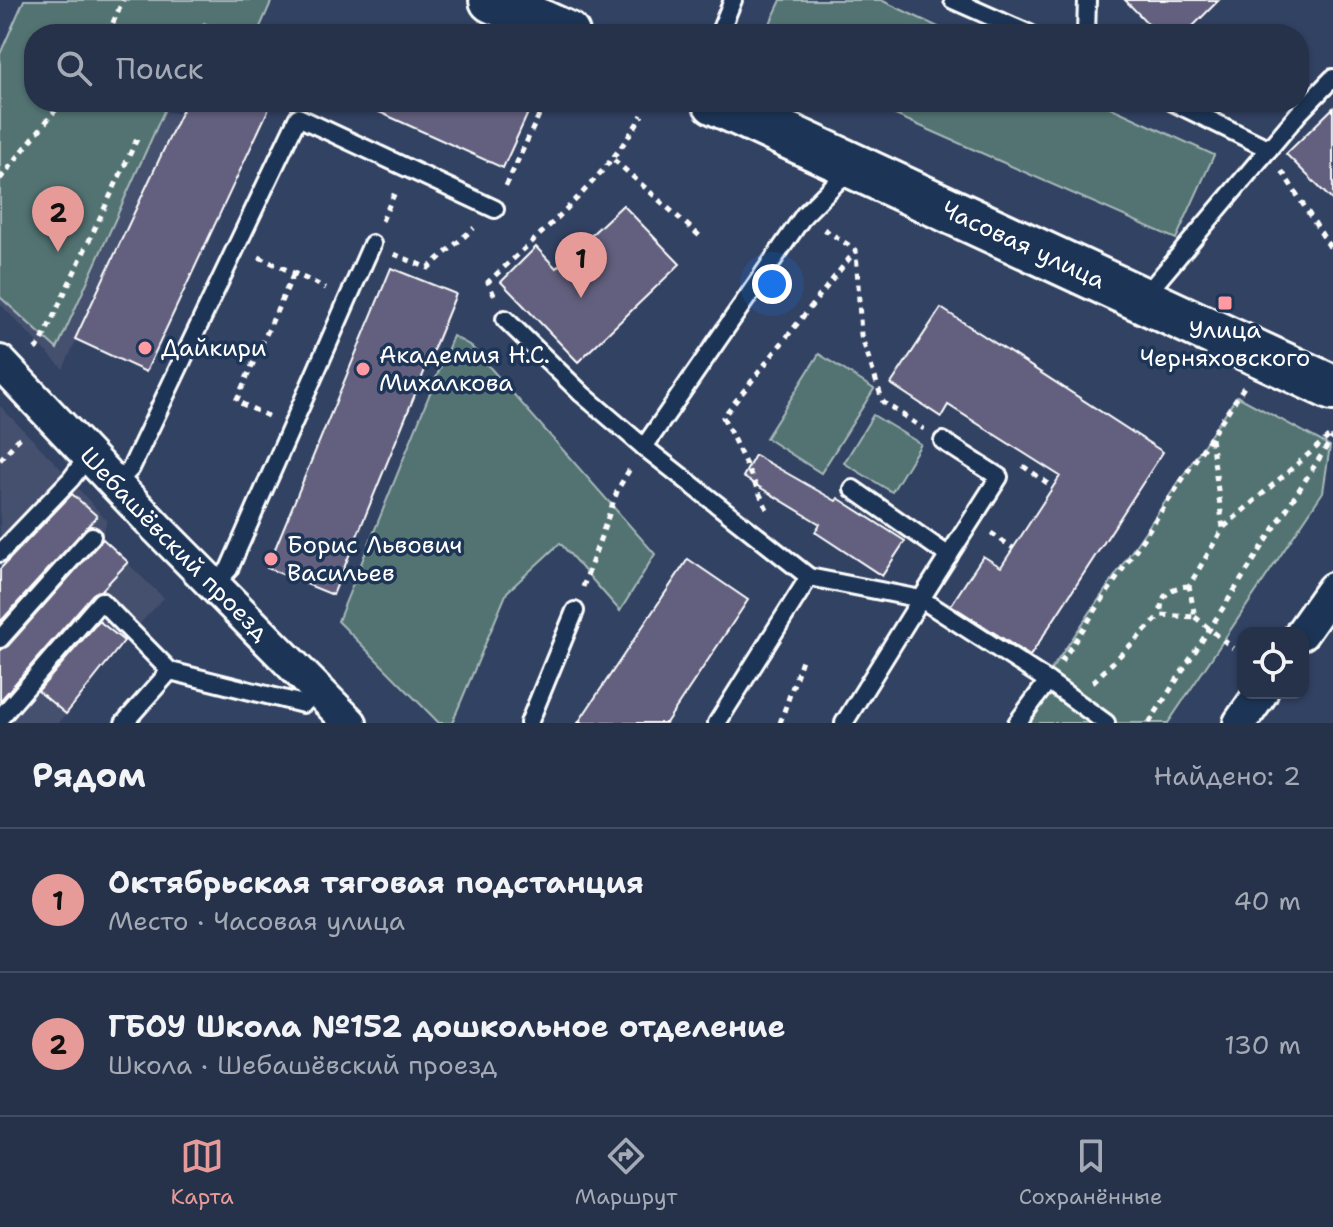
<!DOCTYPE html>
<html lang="ru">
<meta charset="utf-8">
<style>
:root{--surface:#26324a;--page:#2e3a51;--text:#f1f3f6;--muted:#a4aab5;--line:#424d62;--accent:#e69b98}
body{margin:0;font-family:"Shantell Sans",sans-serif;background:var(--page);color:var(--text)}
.controls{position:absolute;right:24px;bottom:24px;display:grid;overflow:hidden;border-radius:16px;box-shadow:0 2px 6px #0004}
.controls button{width:72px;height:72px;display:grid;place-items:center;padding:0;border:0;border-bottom:2px solid var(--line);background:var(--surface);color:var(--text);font:40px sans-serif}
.you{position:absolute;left:772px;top:284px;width:28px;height:28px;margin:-20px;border:6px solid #fff;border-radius:50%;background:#1a73e8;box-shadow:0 0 0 12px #1a73e833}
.badge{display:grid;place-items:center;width:52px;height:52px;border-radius:50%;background:var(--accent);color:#111;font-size:26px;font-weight:700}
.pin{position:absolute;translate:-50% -66px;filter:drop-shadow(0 2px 4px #0008)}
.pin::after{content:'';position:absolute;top:42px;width:28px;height:24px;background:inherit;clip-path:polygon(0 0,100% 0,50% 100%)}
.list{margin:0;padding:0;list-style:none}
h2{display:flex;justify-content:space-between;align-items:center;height:104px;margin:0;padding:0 32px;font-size:34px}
h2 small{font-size:26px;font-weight:400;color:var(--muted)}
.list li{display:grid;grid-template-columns:52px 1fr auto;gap:24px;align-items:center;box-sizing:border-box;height:144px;padding:0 32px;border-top:2px solid var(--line)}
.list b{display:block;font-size:30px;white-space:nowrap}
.list p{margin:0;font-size:26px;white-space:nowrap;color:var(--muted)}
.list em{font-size:26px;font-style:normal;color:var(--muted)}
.icon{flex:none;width:44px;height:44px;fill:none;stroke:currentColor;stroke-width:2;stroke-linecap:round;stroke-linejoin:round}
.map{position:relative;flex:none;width:1333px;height:723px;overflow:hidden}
.search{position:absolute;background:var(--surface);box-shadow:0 2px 6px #0004;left:24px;right:24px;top:24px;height:88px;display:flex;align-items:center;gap:20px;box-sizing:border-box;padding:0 28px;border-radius:32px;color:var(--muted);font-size:30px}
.sheet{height:392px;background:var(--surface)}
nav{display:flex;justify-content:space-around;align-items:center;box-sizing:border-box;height:112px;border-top:2px solid var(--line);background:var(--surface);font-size:22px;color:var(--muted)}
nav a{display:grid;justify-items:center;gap:4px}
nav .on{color:var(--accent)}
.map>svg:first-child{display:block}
.built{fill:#454f6e}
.green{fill:#537373;stroke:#a9b9b9;stroke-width:2}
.building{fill:#63607f;stroke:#fff;stroke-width:2}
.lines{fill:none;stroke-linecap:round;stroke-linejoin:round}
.lane-casing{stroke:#fff;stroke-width:22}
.street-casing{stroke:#fff;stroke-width:38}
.secondary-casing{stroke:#fff;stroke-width:50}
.path{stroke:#fff;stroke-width:5;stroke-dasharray:6 6;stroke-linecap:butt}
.lane{stroke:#1d3557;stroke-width:16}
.street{stroke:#1d3557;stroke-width:32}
.secondary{stroke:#1d3557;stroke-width:44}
.poi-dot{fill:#ff9aa2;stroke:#1d3557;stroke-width:3}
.labels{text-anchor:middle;stroke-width:7;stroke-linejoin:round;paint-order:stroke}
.street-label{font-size:24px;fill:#fff;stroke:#1d3557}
.poi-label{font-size:24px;fill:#fff;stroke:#1d3557;text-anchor:start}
</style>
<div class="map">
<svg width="1333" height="723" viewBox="0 0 1333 723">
<rect width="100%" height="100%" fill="#324263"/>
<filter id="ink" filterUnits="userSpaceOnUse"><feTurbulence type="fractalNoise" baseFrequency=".0125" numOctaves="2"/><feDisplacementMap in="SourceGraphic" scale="16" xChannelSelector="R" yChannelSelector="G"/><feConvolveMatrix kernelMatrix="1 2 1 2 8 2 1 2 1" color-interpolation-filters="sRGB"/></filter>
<g filter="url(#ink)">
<!-- built -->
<g class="built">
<path d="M123,102L181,114L63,369L0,304V200Z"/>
<path d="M0,406L61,469L107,521L101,538L164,598L124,641L59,723H0Z"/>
</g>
<!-- green -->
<g class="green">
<path d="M24,0H272L257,34H230L204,23L199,34H34V102H168L57,349L0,297V54Z"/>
<path d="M781,0H881L953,34H765Z"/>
<path d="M866,102H1099L1214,155L1176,239Z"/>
<path d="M453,336L471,346L655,554L620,611L560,543L507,592L452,723H439L338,621Z"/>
<path d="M819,354L874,389L821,473L766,438Z"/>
<path d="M1237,396L1330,446L1323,492L1168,723H1015Z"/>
<path d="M873,415L921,444L892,492L844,463Z"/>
</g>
<!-- building -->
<g class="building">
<path d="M1125,0H1219L1185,34H1158Z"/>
<path d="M186,102H272L146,372L75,339Z"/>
<path d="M357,102H533L503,168Z"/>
<path d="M1333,108V201L1286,154Z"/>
<path d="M623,205L680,264L578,362L501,282L536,247L556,268Z"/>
<path d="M391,268L456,294L333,595L267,568Z"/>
<path d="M941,308L1163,452L1030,656L951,605L983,556L1001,567L1060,476L948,405L941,417L891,384Z"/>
<path d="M755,455L836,501L838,498L905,541L882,576L815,532L820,524L743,477Z"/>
<path d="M72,494L97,516L0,622V569Z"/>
<path d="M103,539L128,562L102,590L93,594L0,701V650L8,646Z"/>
<path d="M688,559L748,600L666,723H578Z"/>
<path d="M99,621L124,641L66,714L38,691Z"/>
</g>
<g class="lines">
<!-- lane casing -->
<g class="lane-casing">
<g id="lane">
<path d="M953,0L1030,34"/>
<path d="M719,34L733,0"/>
<path d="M1086,34L1087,0"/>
<path d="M1173,102L1269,149"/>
<path d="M1143,298L1299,113L1333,78"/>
<path d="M505,319L582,394L644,447L809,577L921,599L999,477L943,441"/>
<path d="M644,447L804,215L852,167"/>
<path d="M116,484L131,468L298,117L495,209"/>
<path d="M853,489L949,556"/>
<path d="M0,553L71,479L89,455"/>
<path d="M214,585L229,569L372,244"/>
<path d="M0,639L92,536"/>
<path d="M0,718L101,601L170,671"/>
<path d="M124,723L170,671L303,704L319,690"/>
<path d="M529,723L575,611"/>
<path d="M717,723L809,577"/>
<path d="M844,723L921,599L1048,681L1106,723"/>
<path d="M1017,723L1048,681"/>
</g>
</g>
<!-- street casing -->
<g class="street-casing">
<g id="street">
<path id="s1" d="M0,362L157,528L350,723"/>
<path d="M1302,633L1333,589"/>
<path d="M1240,723L1261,693"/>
</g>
</g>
<!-- secondary casing -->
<g class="secondary-casing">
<g id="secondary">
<path d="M492,0L567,34"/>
<path id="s2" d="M715,102L1333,388"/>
</g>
</g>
<!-- path -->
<g class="path">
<path d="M108,34L123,0"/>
<path d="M614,160L703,239"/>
<path d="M1282,171L1333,252"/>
<path d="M0,179L62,102"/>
<path d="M506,186L545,102"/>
<path d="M382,221L396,190"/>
<path d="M824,229L856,250L861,335L883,402L924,429"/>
<path d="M394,254L428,268L474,228"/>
<path d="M259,257L326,288"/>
<path d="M494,295L488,282C543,231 604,181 642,115"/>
<path d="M35,349L40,345L137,139"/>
<path d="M268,416L236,401L294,273"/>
<path d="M0,460L23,434"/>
<path d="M1023,466L1053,487"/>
<path d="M767,509L723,417L856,250"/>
<path d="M1224,527L1333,433"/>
<path d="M991,533L1013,548"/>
<path d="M1189,586C1169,587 1160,595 1161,615L1195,617L1189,586L1223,528L1211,438"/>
<path d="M583,587L618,489L631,467"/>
<path d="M1195,617L1233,648"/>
<path d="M1061,662L1244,387"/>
<path d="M1093,682L1161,615"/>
<path d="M780,723L803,657"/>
<path d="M1149,723L1333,437"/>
</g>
<!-- lane -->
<use href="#lane" class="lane"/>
<!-- street -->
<use href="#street" class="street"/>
<!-- secondary -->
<use href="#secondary" class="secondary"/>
</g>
</g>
<!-- markers -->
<g class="poi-dot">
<rect x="1217" y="295" width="16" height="16" rx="4"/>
<circle cx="145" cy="348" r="8"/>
<circle cx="363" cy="369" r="8"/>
<circle cx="271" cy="559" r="8"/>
</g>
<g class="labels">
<!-- street labels -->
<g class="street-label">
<text dy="8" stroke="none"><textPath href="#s2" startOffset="340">Часовая улица</textPath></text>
<text dy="8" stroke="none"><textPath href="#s1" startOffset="252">Шебашёвский проезд</textPath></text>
</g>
<!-- poi labels -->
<g class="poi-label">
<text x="1225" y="338" text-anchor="middle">Улица<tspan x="1225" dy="28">Черняховского</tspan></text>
<text x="161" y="356">Дайкири</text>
<text x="379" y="363">Академия Н.С.<tspan x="379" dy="28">Михалкова</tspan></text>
<text x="287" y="553">Борис Львович<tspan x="287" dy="28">Васильев</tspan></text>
</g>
</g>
</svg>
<div class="controls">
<button><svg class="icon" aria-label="locate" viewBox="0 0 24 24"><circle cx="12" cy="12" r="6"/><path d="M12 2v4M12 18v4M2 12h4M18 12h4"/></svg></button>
</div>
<div class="you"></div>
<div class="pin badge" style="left:581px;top:298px">1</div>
<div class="pin badge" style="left:58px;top:252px">2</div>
<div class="search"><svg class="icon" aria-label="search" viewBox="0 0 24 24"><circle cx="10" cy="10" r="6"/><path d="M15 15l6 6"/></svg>Поиск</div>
</div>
<section class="sheet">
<h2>Рядом<small>Найдено: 2</small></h2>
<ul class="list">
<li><span class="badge">1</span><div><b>Октябрьская тяговая подстанция</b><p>Место · Часовая улица</p></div><em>40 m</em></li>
<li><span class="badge">2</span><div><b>ГБОУ Школа №152 дошкольное отделение</b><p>Школа · Шебашёвский проезд</p></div><em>130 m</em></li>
</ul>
</section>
<nav>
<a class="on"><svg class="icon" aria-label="map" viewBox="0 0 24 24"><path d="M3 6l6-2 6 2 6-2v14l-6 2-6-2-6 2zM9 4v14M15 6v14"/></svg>Карта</a>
<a><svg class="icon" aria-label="directions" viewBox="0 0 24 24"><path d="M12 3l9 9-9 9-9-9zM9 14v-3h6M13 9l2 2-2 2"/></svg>Маршрут</a>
<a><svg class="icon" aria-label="saved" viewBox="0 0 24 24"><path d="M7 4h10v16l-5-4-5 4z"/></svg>Сохранённые</a>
</nav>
